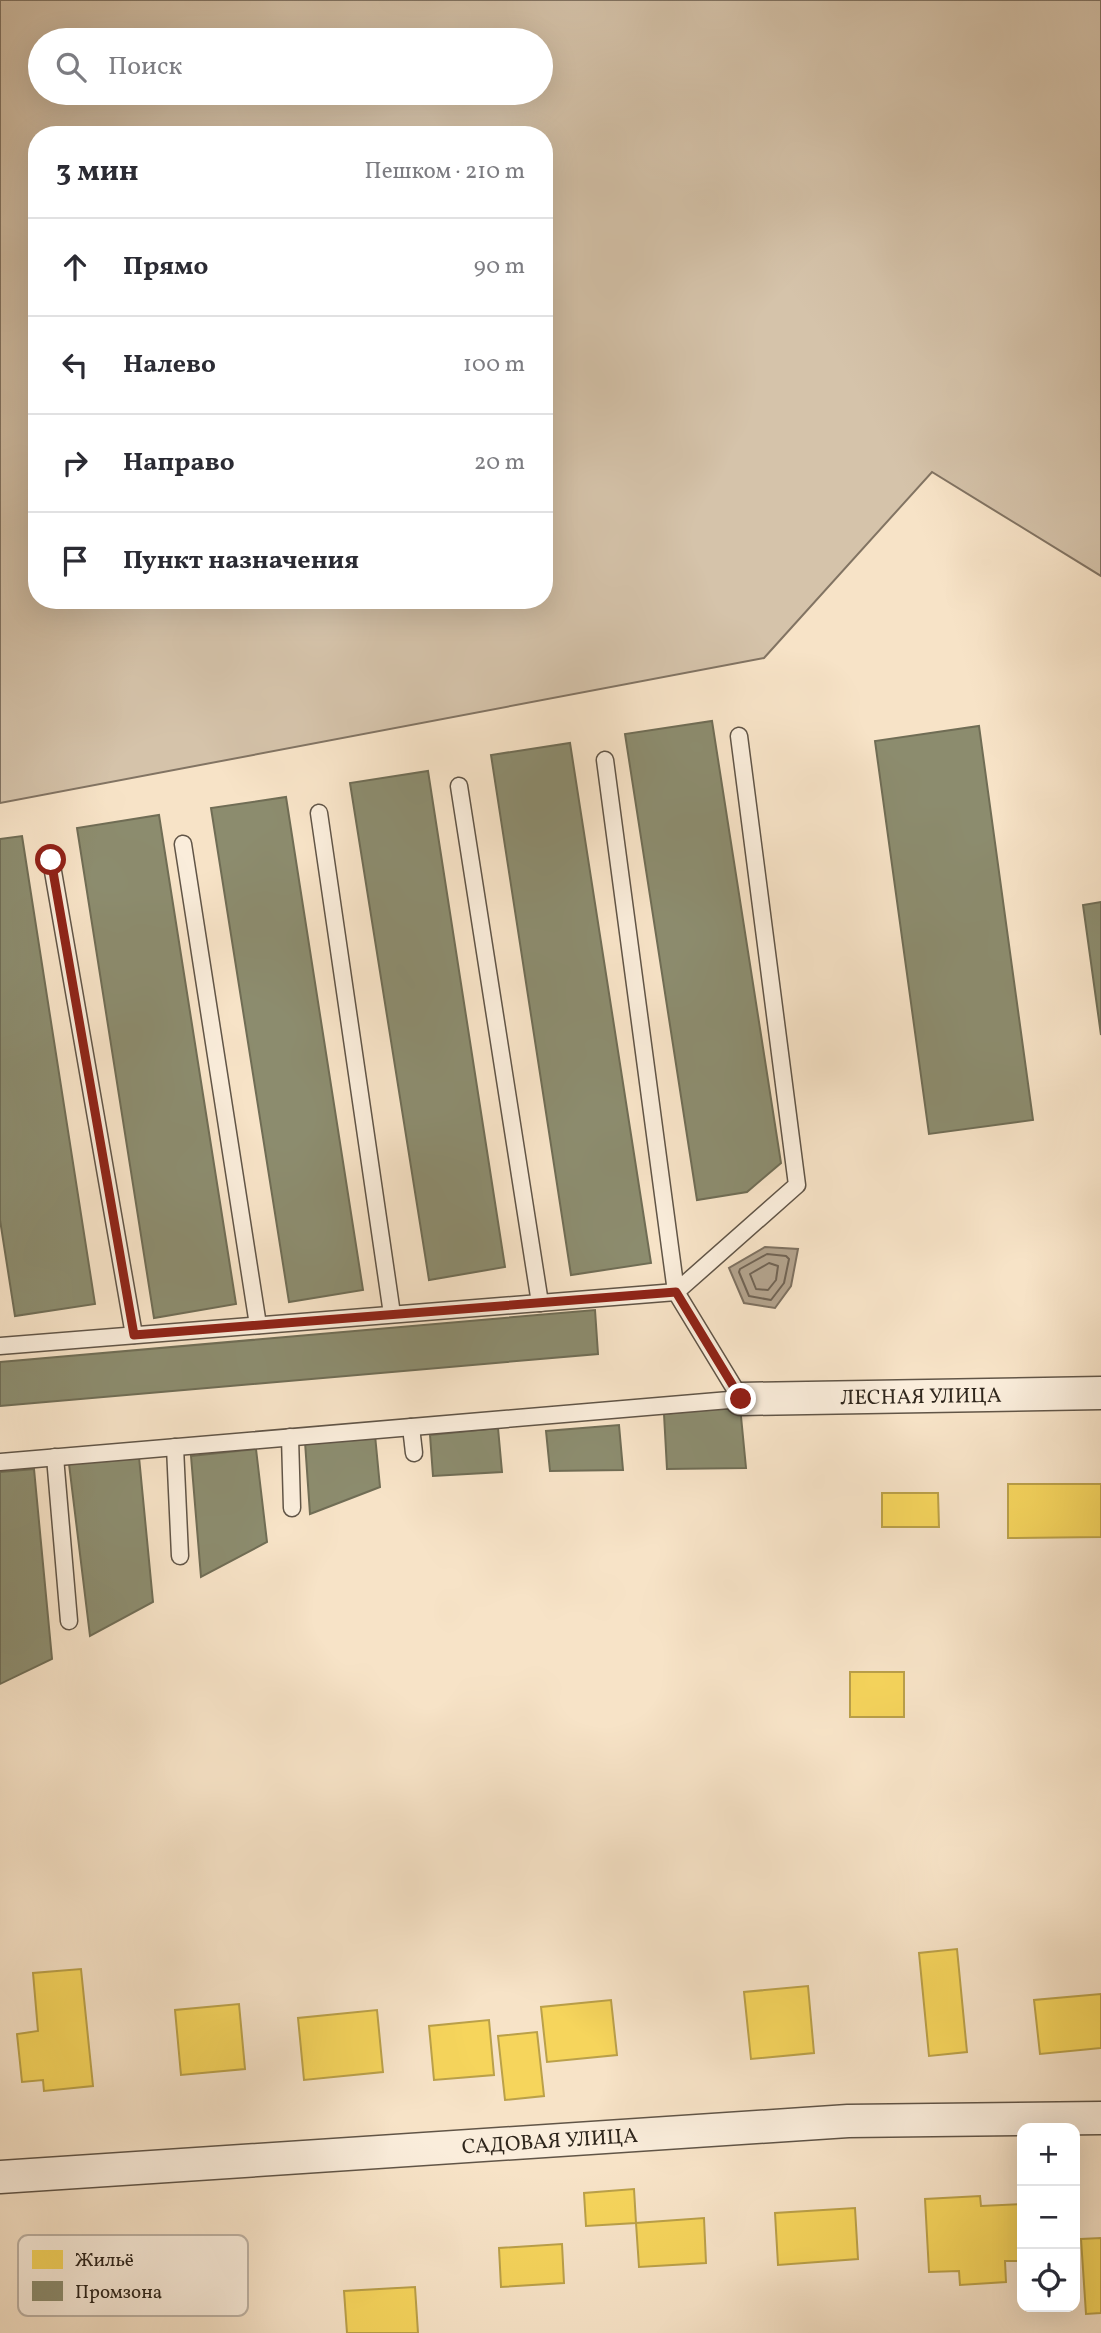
<!DOCTYPE html>
<html lang="ru">
<meta charset="utf-8">
<style>
:root{--surface:#fff;--page:#f7f7f7;--text:#2b2b33;--muted:#7c7c81;--line:#e1e1e2}
body{margin:0;font-family:Vollkorn,serif;background:var(--page);color:var(--text)}
.controls{position:absolute;right:21px;bottom:21px;display:grid;overflow:hidden;border-radius:14px;box-shadow:0 7px 28px #0002}
.controls button{width:63px;height:63px;display:grid;place-items:center;padding:0;border:0;border-bottom:2px solid var(--line);background:var(--surface);color:var(--text);font:35px sans-serif}
.stop{position:absolute;width:21px;height:21px;margin:-16px;border:5px solid #8f2418;border-radius:50%;background:#fff}
.stop.end{background:#8f2418;border-color:#fff;box-shadow:0 2px 7px #0008}
.list{margin:0;padding:0;list-style:none}
h2{display:flex;justify-content:space-between;align-items:center;height:91px;margin:0;padding:0 28px;font-size:30px}
h2 small{font-size:23px;font-weight:400;color:var(--muted)}
.list li{display:grid;grid-template-columns:46px 1fr auto;gap:21px;align-items:center;box-sizing:border-box;height:98px;padding:0 28px;border-top:2px solid var(--line)}
.list b{display:block;font-size:26px;white-space:nowrap}
.list em{font-size:23px;font-style:normal;color:var(--muted)}
.icon{flex:none;width:38px;height:38px;fill:none;stroke:currentColor;stroke-width:2;stroke-linecap:round;stroke-linejoin:round}
.map{position:relative;flex:none;width:1101px;height:2333px;overflow:hidden}
.search{position:absolute;background:var(--surface);box-shadow:0 7px 28px #0002;left:28px;top:28px;width:525px;height:77px;display:flex;align-items:center;gap:18px;box-sizing:border-box;padding:0 24px;border-radius:38px;color:var(--muted);font-size:26px}
.panel{position:absolute;background:var(--surface);box-shadow:0 7px 28px #0002;left:28px;top:126px;width:525px;height:483px;border-radius:28px}
.map>svg:first-child{display:block}
.green{fill:#d5c3aa;stroke:#827463;stroke-width:2;fill-rule:evenodd}
.water{fill:#b3a38d;stroke:#7e7160;stroke-width:2}
.homes{fill:#f6d55c;stroke:#baa049;stroke-width:2}
.industry{fill:#8c8c6e;stroke:#706d55;stroke-width:2}
.lines{fill:none;stroke-linecap:round;stroke-linejoin:round}
.shore{stroke:#716454;stroke-width:2}
.lane-casing{stroke:#615547;stroke-width:19}
.street-casing{stroke:#615547;stroke-width:35}
.lane{stroke:#faeddb;stroke-width:16}
.street{stroke:#faeddb;stroke-width:32}
.route{stroke:#8f2418;stroke-width:9}
.labels{text-anchor:middle;stroke-width:7;stroke-linejoin:round;paint-order:stroke}
.street-label{font-size:21px;fill:#2f261c;stroke:#faeddb}
.key{fill:#faeddb;stroke:#bdb1a2;stroke-width:2}
.key-label{font-size:19px;fill:#2f261c}
</style>
<div class="map">
<svg width="1101" height="2333" viewBox="0 0 1101 2333">
<rect width="100%" height="100%" fill="#f7e3c7"/>
<filter id="stains"><feTurbulence type="fractalNoise" baseFrequency=".00286" numOctaves="4"/><feColorMatrix values="0 0 0 0 .2 0 0 0 0 .09 0 0 0 0 .02 0 0 0 .5 -.17"/></filter>
<radialGradient id="worn" r=".72"><stop offset=".6" stop-color="#630" stop-opacity="0"/><stop offset="1" stop-color="#630" stop-opacity=".3"/></radialGradient>
<!-- green -->
<path class="green" d="M0,0H1101V576L932,472L764,658L0,803ZM40,40H541V93H40ZM37,135H544V600H37Z"/>
<!-- water -->
<path class="water" d="M765,1247L798,1249L791,1286L775,1308L744,1303L729,1268Z"/>
<!-- homes -->
<g class="homes">
<path d="M1008,1484H1101V1537L1008,1538Z"/>
<path d="M882,1493H938L939,1527H882Z"/>
<rect x="850" y="1672" width="54" height="45"/>
<path d="M957,1949L967,2052L929,2056L919,1953Z"/>
<path d="M81,1969L93,2086L44,2091L43,2080L22,2082L17,2034L38,2031L33,1973Z"/>
<path d="M808,1986L814,2053L751,2059L744,1992Z"/>
<path d="M1101,1994V2048L1040,2054L1034,2000Z"/>
<path d="M611,2000L617,2055L547,2062L541,2007Z"/>
<path d="M239,2004L245,2069L181,2075L175,2010Z"/>
<path d="M377,2010L383,2072L304,2080L298,2018Z"/>
<path d="M489,2020L494,2075L434,2080L429,2026Z"/>
<path d="M537,2032L544,2096L505,2100L498,2036Z"/>
<path d="M634,2189L636,2223L586,2226L584,2193Z"/>
<path d="M980,2196L981,2206L1022,2204V2261H1005L1006,2282L960,2285L959,2271L929,2272L925,2199Z"/>
<path d="M855,2208L858,2259L778,2265L775,2213Z"/>
<path d="M704,2218L706,2263L639,2267L636,2223Z"/>
<path d="M1101,2238V2313L1086,2314L1081,2239Z"/>
<path d="M562,2244L564,2283L501,2287L499,2248Z"/>
<path d="M415,2287L418,2333H347L344,2291Z"/>
</g>
<!-- industry -->
<g class="industry">
<path d="M712,721L781,1163L747,1192L697,1200L625,734Z"/>
<path d="M979,726L1033,1120L929,1134L875,741Z"/>
<path d="M570,743L651,1263L571,1275L491,755Z"/>
<path d="M428,771L505,1267L429,1280L350,783Z"/>
<path d="M286,797L363,1290L289,1302L211,808Z"/>
<path d="M159,815L236,1304L154,1318L77,828Z"/>
<path d="M22,836L95,1304L15,1316L0,1220V839Z"/>
<path d="M1101,902V1035L1083,905Z"/>
<path d="M595,1310L598,1354L0,1406V1362Z"/>
<path d="M740,1406L746,1468L667,1469L664,1414Z"/>
<path d="M619,1425L623,1470L550,1471L546,1431Z"/>
<path d="M498,1428L502,1472L433,1476L430,1435Z"/>
<path d="M375,1435L380,1487L310,1514L305,1442Z"/>
<path d="M256,1449L267,1542L201,1577L191,1456Z"/>
<path d="M139,1457L153,1602L90,1636L69,1464Z"/>
<path d="M34,1469L52,1659L0,1684V1472Z"/>
</g>
<g class="lines">
<!-- shore -->
<g class="shore">
<path d="M767,1254L786,1256L789,1259L784,1283L771,1300L749,1296L739,1272L740,1269Z"/>
<path d="M769,1263L778,1266L776,1280L768,1290L756,1289L750,1274Z"/>
</g>
<!-- lane casing -->
<g class="lane-casing">
<g id="lane">
<path d="M605,760L676,1292L797,1185L739,736"/>
<path d="M459,786L540,1303"/>
<path d="M319,813L392,1314"/>
<path d="M183,844L258,1325"/>
<path d="M51,860L134,1335"/>
<path d="M0,1346L676,1292L741,1399L0,1462"/>
<path d="M411,1427L414,1453"/>
<path d="M290,1437L292,1508"/>
<path d="M175,1447L180,1556"/>
<path d="M55,1457L69,1621"/>
</g>
</g>
<!-- street casing -->
<g class="street-casing">
<g id="street">
<path id="s1" d="M741,1399L1101,1393"/>
<path id="s2" d="M0,2177L848,2121L1101,2118"/>
</g>
</g>
<!-- lane -->
<use href="#lane" class="lane"/>
<!-- street -->
<use href="#street" class="street"/>
</g>
<g class="lines">
<!-- route -->
<path class="route" d="M51,860L134,1335L676,1292L741,1399"/>
</g>
<g class="labels">
<!-- street labels -->
<g class="street-label">
<text dy="7" stroke="none"><textPath href="#s1" startOffset="180">ЛЕСНАЯ УЛИЦА</textPath></text>
<text dy="7" stroke="none"><textPath href="#s2" startOffset="551">САДОВАЯ УЛИЦА</textPath></text>
</g>
</g>
<!-- legend -->
<rect x="18" y="2235" width="230" height="81" rx="10" class="key"/>
<rect x="32" y="2250" width="31" height="19" fill="#f6d55c"/>
<rect x="32" y="2281" width="31" height="20" fill="#8c8c6e"/>
<g class="key-label">
<text x="75" y="2266">Жильё</text>
<text x="75" y="2298">Промзона</text>
</g>
<rect width="100%" height="100%" filter="url(#stains)"/>
<rect width="100%" height="100%" fill="url(#worn)"/>
</svg>
<div class="controls">
<button>+</button>
<button>−</button>
<button><svg class="icon" aria-label="locate" viewBox="0 0 24 24"><circle cx="12" cy="12" r="6"/><path d="M12 2v4M12 18v4M2 12h4M18 12h4"/></svg></button>
</div>
<div class="stop" style="left:51px;top:860px"></div>
<div class="stop end" style="left:741px;top:1399px"></div>
<div class="search"><svg class="icon" aria-label="search" viewBox="0 0 24 24"><circle cx="10" cy="10" r="6"/><path d="M15 15l6 6"/></svg>Поиск</div>
<section class="panel">
<h2>3 мин<small>Пешком · 210 m</small></h2>
<ul class="list">
<li><svg class="icon" aria-label="ahead" viewBox="0 0 24 24"><path d="M12 20V5M6 11l6-6 6 6"/></svg><div><b>Прямо</b></div><em>90 m</em></li>
<li><svg class="icon" aria-label="left" viewBox="0 0 24 24"><path d="M17 20v-9H6M10 6l-5 5 5 5"/></svg><div><b>Налево</b></div><em>100 m</em></li>
<li><svg class="icon" aria-label="right" viewBox="0 0 24 24"><path d="M7 20v-9h11M14 6l5 5-5 5"/></svg><div><b>Направо</b></div><em>20 m</em></li>
<li><svg class="icon" aria-label="arrive" viewBox="0 0 24 24"><path d="M6 21V4h12l-3 4 3 4H6"/></svg><div><b>Пункт назначения</b></div></li>
</ul>
</section>
</div>
